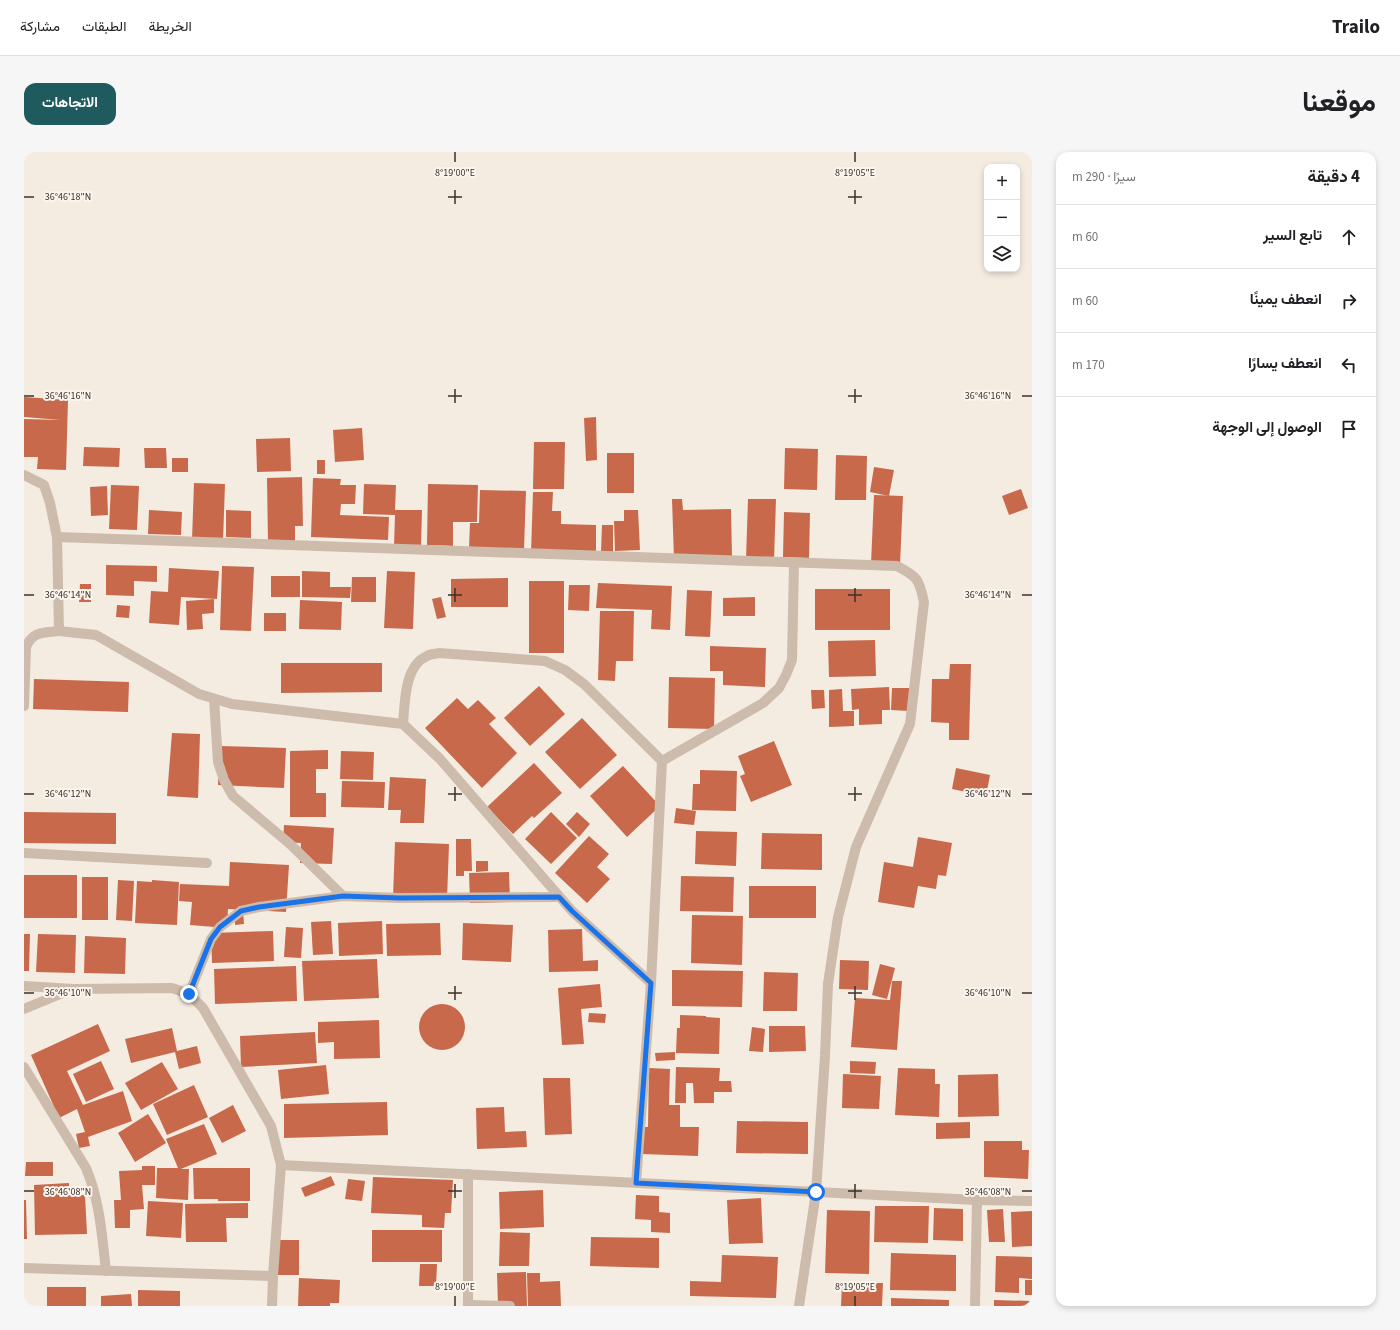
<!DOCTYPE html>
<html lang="ar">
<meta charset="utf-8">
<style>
:root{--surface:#fff;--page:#f6f6f6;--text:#202124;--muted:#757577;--line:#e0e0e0;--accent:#1f5a5e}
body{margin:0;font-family:"Source Sans 3",Vazirmatn,sans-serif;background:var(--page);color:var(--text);direction:rtl}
.controls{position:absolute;right:12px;top:12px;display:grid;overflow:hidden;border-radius:8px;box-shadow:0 2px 6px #0003}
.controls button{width:36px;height:36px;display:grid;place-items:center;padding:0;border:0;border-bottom:1px solid var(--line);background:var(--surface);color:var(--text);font:20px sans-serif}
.stop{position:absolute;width:12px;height:12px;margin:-9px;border:3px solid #1a73e8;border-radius:50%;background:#fff}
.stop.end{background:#1a73e8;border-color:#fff;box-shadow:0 1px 4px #0008}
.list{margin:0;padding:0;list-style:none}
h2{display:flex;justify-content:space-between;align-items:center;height:52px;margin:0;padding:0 16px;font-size:17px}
h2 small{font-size:13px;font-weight:400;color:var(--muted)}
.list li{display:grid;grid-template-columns:26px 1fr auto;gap:12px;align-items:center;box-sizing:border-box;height:64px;padding:0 16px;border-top:1px solid var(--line)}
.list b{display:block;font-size:15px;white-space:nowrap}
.list em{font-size:13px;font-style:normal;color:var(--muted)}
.icon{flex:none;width:22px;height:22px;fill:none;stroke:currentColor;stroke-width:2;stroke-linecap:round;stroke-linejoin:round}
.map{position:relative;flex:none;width:1008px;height:1154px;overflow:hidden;direction:ltr;border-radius:12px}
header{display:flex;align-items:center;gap:24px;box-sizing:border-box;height:56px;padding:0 20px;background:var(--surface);border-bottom:1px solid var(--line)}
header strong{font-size:19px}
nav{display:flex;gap:22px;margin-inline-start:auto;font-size:14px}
.intro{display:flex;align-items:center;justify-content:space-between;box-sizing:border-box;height:96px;padding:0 24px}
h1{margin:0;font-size:28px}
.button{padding:10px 18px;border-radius:12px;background:var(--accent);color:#fff;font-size:14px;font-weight:700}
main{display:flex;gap:24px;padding:0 24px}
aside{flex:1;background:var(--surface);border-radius:12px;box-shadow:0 2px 6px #0003}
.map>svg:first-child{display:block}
.building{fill:#c8694b}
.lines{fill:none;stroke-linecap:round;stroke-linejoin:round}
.minor{stroke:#cdbbac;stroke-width:10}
.route{stroke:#1a73e8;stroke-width:5}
.ticks{fill:none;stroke:#3b302b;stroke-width:1.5}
.ticks-label{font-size:10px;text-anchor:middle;fill:#3b302b;stroke:#fbf5ee;stroke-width:4;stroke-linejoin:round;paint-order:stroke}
</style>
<header>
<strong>Trailo</strong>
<nav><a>الخريطة</a><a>الطبقات</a><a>مشاركة</a></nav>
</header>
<div class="intro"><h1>موقعنا</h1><a class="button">الاتجاهات</a></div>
<main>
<aside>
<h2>4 دقيقة<small>سيرًا · 290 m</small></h2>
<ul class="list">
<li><svg class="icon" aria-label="ahead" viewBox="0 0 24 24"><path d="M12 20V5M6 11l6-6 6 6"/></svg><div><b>تابع السير</b></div><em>60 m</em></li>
<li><svg class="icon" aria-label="right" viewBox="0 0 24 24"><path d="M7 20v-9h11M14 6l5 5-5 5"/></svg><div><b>انعطف يمينًا</b></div><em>60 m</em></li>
<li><svg class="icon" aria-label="left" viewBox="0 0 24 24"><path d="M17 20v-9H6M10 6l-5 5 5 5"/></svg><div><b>انعطف يسارًا</b></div><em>170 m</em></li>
<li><svg class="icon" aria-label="arrive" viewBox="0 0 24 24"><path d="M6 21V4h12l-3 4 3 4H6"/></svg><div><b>الوصول إلى الوجهة</b></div></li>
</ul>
</aside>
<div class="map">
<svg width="1008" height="1154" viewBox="0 0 1008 1154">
<rect width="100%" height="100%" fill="#f4ebe1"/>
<!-- building -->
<g class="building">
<path d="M0,245L44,248L42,318L13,317L14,305H0V267L37,268L0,265Z"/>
<path d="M572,265L573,308L562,309L560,266Z"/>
<path d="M338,276L340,308L311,310L309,278Z"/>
<path d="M266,286L267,319L233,320L232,287Z"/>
<path d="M510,290H541L540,337H509Z"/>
<path d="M60,295L96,296L95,315L59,314Z"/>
<path d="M120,296H142L143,316H121Z"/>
<path d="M761,296L794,297L793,338L760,337Z"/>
<rect x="583" y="301" width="27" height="40"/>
<path d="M812,303L843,304L842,348H811Z"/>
<rect x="148" y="306" width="16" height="14"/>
<rect x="293" y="308" width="8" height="14"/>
<path d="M850,315L870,318L865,344L846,340Z"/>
<path d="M278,325L279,374H271V390L244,391L243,326Z"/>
<path d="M289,326L317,327L316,333H332L331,352H317L316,363L365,365L364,388L287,385Z"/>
<path d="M170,331L201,332L199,389L168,388Z"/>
<path d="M340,332L372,333L371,358H398L397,395L370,394L371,363L339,362Z"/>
<path d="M404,332L454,333L453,370H429V394L403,393Z"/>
<path d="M87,333L115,334L113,378L85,377Z"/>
<path d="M83,334L84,363L67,364L66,335Z"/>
<path d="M997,337L1004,356L985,363L978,344Z"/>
<path d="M456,338L502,339L500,398L445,396L446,371H455Z"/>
<path d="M509,340H529L528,359H537V372L572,373V402L507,401Z"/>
<path d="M850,343L879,344L876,413L847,412Z"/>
<path d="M648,347H658L659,358L707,357L708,405L650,407Z"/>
<path d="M724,347H752L750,408L722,407Z"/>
<path d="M125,358L158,360L157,383L124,382Z"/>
<path d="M202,358L227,359V386L202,385Z"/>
<path d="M600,358H614L616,398L591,399L590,369H600Z"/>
<path d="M760,360L786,361L785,406L759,405Z"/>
<path d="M578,373H589V400H577Z"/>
<path d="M82,413L133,414V430L110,429V444L82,443Z"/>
<path d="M198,414L230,415L227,479L196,478Z"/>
<path d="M145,416L195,419L193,447L157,445L155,473L125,471L127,439L144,440Z"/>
<path d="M278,419L306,420V435H327L326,446L278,445Z"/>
<path d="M363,419L391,420L389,477L360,476Z"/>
<rect x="247" y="424" width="29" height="21"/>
<path d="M328,425H352V450H327Z"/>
<path d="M484,426V455H427V427Z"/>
<rect x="505" y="429" width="35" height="72"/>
<path d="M574,431L648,434L646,478L627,477L628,458L572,456Z"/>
<path d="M56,432H67V450H55Z"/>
<path d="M545,433H566L565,459L544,458Z"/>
<rect x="791" y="437" width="75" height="41"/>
<path d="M663,438L688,439L686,485L661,484Z"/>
<path d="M417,445L422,465L413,467L408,447Z"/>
<path d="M731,445V464H699V446Z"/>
<path d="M190,447V461L178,462L179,477L163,478L162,449Z"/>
<path d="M276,448L318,450L317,478L275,477Z"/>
<path d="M93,453L106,454L105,466L92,465Z"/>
<path d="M576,459H610L609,509H592L591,529L574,528Z"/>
<rect x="240" y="461" width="22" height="18"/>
<path d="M851,488L852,524L805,525L804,489Z"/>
<path d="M686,494L742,496L741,535L699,533V519H686Z"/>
<path d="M257,511H358V540L257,541Z"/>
<path d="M926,512H947L945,588H925V571L907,570L908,527H925Z"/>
<path d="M645,525L691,526L690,577L644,576Z"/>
<path d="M10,527L105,530L104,560L9,557Z"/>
<path d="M515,534L541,562L506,594L480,566Z"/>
<path d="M865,535L866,558H858V572L835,573V557L828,558L827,537Z"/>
<path d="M868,536H886L885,559L867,558Z"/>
<path d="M818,537L819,559H830V574L805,575V538Z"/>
<path d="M787,538H800L801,556L788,557Z"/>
<path d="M433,546L444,557L454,548L472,566L465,572L493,601L458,636L401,576Z"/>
<path d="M558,566L593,603L556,637L521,600Z"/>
<path d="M148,581L176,582L174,646L143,644Z"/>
<path d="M750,589L768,633L727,650L716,624L721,622L714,604Z"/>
<path d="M196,594L262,596L260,636L194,633Z"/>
<path d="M304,598V617H292V641H302V665H266V599Z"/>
<path d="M317,599L350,600L349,628L316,627Z"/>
<path d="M510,611L538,641L510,666L508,664L489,682L463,655Z"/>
<path d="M599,614L636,654L603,685L566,644Z"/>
<path d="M932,616L966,623L962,644L928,637Z"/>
<path d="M676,618L713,619L712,659L668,658L669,632H676Z"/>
<path d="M366,625L402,627L400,671H376L377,658H364Z"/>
<path d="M318,629L361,630L360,656L317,655Z"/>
<path d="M652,656L672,659L670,673L650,671Z"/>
<path d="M0,660L92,661V692L0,691Z"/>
<path d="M527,660L553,686L527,712L501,687Z"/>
<path d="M553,660L566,672L555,685L542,672Z"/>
<path d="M260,673L310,676L308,712L276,711L277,691L259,690Z"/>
<path d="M672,679L713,680L712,714L671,712Z"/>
<path d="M738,681L798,682V718L737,717Z"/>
<path d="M565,684L585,702L573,715L586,727L563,751L531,721Z"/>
<path d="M894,685L928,691L922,724L914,723L912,737L894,734L890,756L854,750L860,710L889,715Z"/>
<path d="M432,687H447L448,719H440V724H432Z"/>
<path d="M371,690L425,692L423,748L369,746Z"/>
<path d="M452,709H464V719L452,720Z"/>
<path d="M206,710L265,713L262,760L204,757L203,776L166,773L168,750L155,749L156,732L205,734Z"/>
<path d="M485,720L486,750L446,751L445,721Z"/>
<rect x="0" y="723" width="53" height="43"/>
<path d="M657,724L710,725L709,760L656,759Z"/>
<rect x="58" y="725" width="26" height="43"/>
<path d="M94,728L110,729L108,769L92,768Z"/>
<path d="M128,728L155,730L153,773L111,771L113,729L128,730Z"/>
<rect x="725" y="734" width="67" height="32"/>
<path d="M211,759H219L220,772L211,773Z"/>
<path d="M668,763L719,764L718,813L667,811Z"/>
<path d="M307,769L309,802L289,803L287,770Z"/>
<path d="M358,769L359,802L315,804L314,771Z"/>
<path d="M416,771L417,803L363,804L362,772Z"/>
<path d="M439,771L489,773L487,810L438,808Z"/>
<path d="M262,775L279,776L277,806L260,805Z"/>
<path d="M558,777L559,809L574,808V819L525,820L524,778Z"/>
<path d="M249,779L250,809L188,811L187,781Z"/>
<path d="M0,782H6L5,819H0Z"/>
<path d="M14,782L52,783L51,821L12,820Z"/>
<path d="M61,784L102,786L101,822L60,821Z"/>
<path d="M353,807L355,846L280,849L278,809Z"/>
<path d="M816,808L845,809L844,838L815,837Z"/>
<path d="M856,812L871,816L863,847L848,843Z"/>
<path d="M272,814L273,849L191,852L190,817Z"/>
<path d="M648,818L719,819L718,855L648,854Z"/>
<path d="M740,820L774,821L773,859H739Z"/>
<path d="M868,829H878L873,898L827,895L831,846L866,848Z"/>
<path d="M576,832L578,855L557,857L560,892L538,893L534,836Z"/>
<circle cx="418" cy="875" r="23"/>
<path d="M565,861L582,862L581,871L564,870Z"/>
<path d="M656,863L682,864V865L696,866L695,902L652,901L653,876H656Z"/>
<path d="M355,868L356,906L310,907V890L294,891V870Z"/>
<path d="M74,872L86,899L43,919L59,953L99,939L108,969L64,985L66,994L55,996L52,982L61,980L53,957L35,966L7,903Z"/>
<path d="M745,874H781L782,899L745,900Z"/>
<path d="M728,875L741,877L739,900L725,899Z"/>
<path d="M148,876L153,899L173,894L177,911L155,917L151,900L107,911L101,887Z"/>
<path d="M291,880L293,911L217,915L216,884Z"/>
<path d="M651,900V908L632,909L631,901Z"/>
<path d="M77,909L90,937L62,950L49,922Z"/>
<path d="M826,909L852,910L851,922L826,921Z"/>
<path d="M138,910L154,937L117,958L101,931Z"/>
<path d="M302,913L305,942L257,947L254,918Z"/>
<path d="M652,915L696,916L695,929H707L708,940H690V951H670L669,931H662V951H651Z"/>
<path d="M625,916L646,917L645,953H656V975H675L674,1004L618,1002V975H624Z"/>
<path d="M874,916L911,917V932H916L915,965L871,963Z"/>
<path d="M819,922L857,924L855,957L818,956Z"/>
<path d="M974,922L975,964L934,965V923Z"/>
<path d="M519,926H546L548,982L521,983Z"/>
<path d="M170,933L184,965L143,983L129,952Z"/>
<path d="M363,950L364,983L260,986V952Z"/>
<path d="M209,953L222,979L198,991L185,966Z"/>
<path d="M480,955L481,980L502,979L503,995L453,997L452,956Z"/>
<path d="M124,962L142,991L111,1010L94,981Z"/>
<path d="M713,969L784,970V1002L712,1001Z"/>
<path d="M946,970V986L912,987V971Z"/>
<path d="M180,972L193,1002L157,1017H165L164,1048L132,1046L133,1016H154L142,987Z"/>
<path d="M960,989H998V998H1005L1004,1027L960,1025Z"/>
<path d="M2,1010H29V1024H1Z"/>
<path d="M118,1014H131V1033H118L120,1057L106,1058V1076H91L90,1048H97L95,1019L118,1018Z"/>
<path d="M169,1016H226V1049H194V1047H170Z"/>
<path d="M307,1024L311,1033L281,1045L277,1036Z"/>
<path d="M349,1025L429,1028L427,1061H421L420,1076L398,1075V1063L347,1061Z"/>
<path d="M324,1027L341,1029L338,1049L321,1047Z"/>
<path d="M45,1031V1043H61L63,1082L11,1083L10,1033Z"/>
<path d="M519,1038L520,1075L476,1077L475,1040Z"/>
<path d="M612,1043L635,1044V1060L646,1061V1081L627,1080V1068L611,1067Z"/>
<path d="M737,1046L739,1091L705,1092L703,1048Z"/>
<path d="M0,1048H2L3,1087H0Z"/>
<path d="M124,1049L159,1051L157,1086L122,1084Z"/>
<path d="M224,1051V1066H202L203,1090H162L161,1052Z"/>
<path d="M851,1054H905L904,1091L850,1090Z"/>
<path d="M910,1056L939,1057V1089L909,1088Z"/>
<path d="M979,1057L981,1090H965L963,1058Z"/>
<path d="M803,1058L846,1059L845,1122L801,1121Z"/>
<path d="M1008,1059V1094L988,1095L987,1060Z"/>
<rect x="348" y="1078" width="70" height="32"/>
<path d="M476,1080L506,1081L505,1114H475Z"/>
<path d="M567,1085L635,1086V1116L566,1114Z"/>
<rect x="249" y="1088" width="26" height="35"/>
<path d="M867,1101L932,1103V1139L866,1138Z"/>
<path d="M698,1103L754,1105L752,1146L666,1144V1129L697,1130Z"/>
<path d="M972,1104L1008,1105V1127L995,1126V1141L971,1140Z"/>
<path d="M396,1112H413L412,1134H395Z"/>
<path d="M502,1120L503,1154H474L473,1121Z"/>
<path d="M503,1121H516V1130L536,1129L537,1154H504Z"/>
<path d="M275,1126L316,1128L315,1151H306V1154H274Z"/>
<rect x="1001" y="1128" width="7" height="15"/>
<path d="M818,1131H859L858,1154H817Z"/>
<rect x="23" y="1135" width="39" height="19"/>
<path d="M114,1138L156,1139V1154H114Z"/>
<path d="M107,1142L108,1154H77V1144Z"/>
<path d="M867,1146L925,1148V1154H867Z"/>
<path d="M970,1148L1006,1149V1154H970Z"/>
</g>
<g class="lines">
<!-- minor -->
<g class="minor">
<path d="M0,323L20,333L26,351L33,385L35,479L72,483L175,542L208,552L379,572L416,607L548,759L627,831"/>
<path d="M33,385L873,414C894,425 895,427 900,450L886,572L832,695L814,765L804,832L801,904L792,1040L775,1154"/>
<path d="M190,547L194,610L200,628L209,644L266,692L319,744"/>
<path d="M0,554L2,495C9,479 19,481 35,479"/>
<path d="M379,572C381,551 380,514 403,504C406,502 411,502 415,501L521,509L541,518L560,532L638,609"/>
<path d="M0,701L183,711"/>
<path d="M0,834L50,837L148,836L165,842L179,856L247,974L257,1013L249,1124L248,1154"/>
<path d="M165,842L187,787L196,775L217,759L235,755L319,744L376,746L535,745"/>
<path d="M0,857L46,838"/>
<path d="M0,915L62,1016C76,1049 78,1084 82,1119"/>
<path d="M257,1013L953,1048L1008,1049"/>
<path d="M444,1022V1154"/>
<path d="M612,1031L627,831L638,609L739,551L755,536L762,523L768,508L770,411"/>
<path d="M0,1116L249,1124"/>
<path d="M444,1153L486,1154"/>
<path d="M951,1154L953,1048"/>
</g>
</g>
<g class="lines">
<!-- route -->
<path class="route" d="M165,842L187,787L196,775L217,759L235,755L319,744L376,746L535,745L548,759L627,831L612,1031L792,1040"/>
</g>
<!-- ticks -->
<path class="ticks" d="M431,0V10M831,0V10M431,38V52M831,38V52M0,45H10M424,45H438M824,45H838M431,237V251M831,237V251M0,244H10M424,244H438M824,244H838M998,244H1008M431,436V450M831,436V450M0,443H10M424,443H438M824,443H838M998,443H1008M431,635V649M831,635V649M0,642H10M424,642H438M824,642H838M998,642H1008M431,834V848M831,834V848M0,841H10M424,841H438M824,841H838M998,841H1008M431,1032V1046M831,1032V1046M0,1039H10M424,1039H438M824,1039H838M998,1039H1008M431,1144V1154M831,1144V1154"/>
<g class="ticks-label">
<text x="431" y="24">8°19'00"E</text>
<text x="831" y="24">8°19'05"E</text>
<text x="44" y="48">36°46'18"N</text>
<text x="44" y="247">36°46'16"N</text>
<text x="964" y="247">36°46'16"N</text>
<text x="44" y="446">36°46'14"N</text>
<text x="964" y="446">36°46'14"N</text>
<text x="44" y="645">36°46'12"N</text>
<text x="964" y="645">36°46'12"N</text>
<text x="44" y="844">36°46'10"N</text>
<text x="964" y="844">36°46'10"N</text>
<text x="44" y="1043">36°46'08"N</text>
<text x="964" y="1043">36°46'08"N</text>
<text x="431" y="1138">8°19'00"E</text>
<text x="831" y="1138">8°19'05"E</text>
</g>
</svg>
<div class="controls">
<button>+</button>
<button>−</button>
<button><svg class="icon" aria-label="layers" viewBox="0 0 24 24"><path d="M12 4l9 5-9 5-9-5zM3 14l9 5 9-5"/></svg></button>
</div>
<div class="stop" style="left:792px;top:1040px"></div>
<div class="stop end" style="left:165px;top:842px"></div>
</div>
</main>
